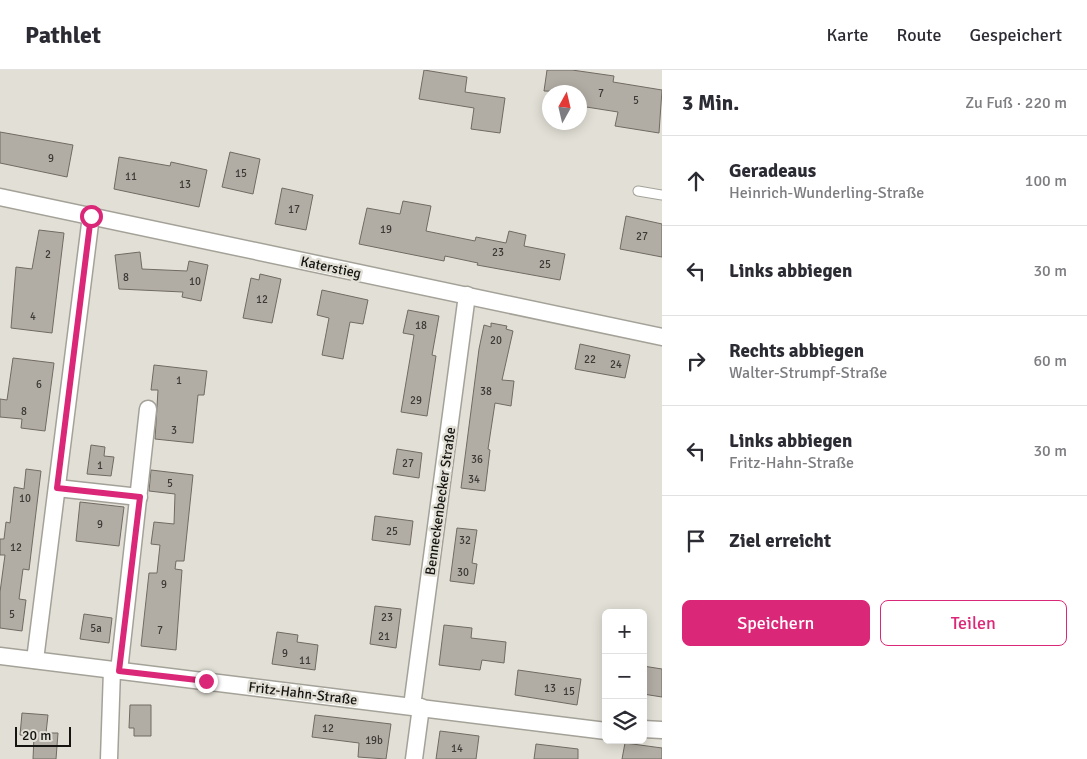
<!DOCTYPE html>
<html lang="de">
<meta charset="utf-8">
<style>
:root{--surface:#fff;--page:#f2f2f3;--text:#2b2b33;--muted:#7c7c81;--line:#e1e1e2;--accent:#db2777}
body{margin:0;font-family:Signika,sans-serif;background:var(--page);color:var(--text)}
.controls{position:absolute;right:15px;bottom:15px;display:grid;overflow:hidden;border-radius:8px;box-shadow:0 2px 12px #0003}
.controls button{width:45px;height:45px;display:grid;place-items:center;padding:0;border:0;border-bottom:1px solid var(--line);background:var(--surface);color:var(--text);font:25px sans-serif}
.compass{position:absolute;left:542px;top:15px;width:45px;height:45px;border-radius:50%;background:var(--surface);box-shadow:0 2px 12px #0003;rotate:8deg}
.scale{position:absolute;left:15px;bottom:12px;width:56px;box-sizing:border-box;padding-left:5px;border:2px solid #151411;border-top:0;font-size:14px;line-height:18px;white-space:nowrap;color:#151411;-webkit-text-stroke:4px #e2e0d6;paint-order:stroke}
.stop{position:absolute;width:15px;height:15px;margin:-11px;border:4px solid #db2777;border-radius:50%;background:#fff}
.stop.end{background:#db2777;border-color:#fff;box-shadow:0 1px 5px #0008}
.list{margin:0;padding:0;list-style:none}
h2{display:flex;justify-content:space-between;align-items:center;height:65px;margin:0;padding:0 20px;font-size:21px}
h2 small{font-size:16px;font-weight:400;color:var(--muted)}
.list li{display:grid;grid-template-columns:32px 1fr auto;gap:15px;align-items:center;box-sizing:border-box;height:90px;padding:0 20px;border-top:1px solid var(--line)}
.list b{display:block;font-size:19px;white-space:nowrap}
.list p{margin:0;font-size:16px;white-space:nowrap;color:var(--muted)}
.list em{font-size:16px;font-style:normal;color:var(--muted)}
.actions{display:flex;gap:10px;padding:15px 20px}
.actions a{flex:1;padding:11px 0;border:1px solid var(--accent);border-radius:8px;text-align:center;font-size:18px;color:var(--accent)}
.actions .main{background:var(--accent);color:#fff}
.icon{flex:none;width:28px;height:28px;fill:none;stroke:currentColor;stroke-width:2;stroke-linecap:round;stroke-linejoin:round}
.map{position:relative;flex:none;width:662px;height:689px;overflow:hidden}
header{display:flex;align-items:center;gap:30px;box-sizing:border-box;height:70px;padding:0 25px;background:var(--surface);border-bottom:1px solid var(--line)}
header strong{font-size:24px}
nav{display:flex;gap:28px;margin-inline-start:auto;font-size:18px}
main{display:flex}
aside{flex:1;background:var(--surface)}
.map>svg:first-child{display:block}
.building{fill:#b2ada4;stroke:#706a63}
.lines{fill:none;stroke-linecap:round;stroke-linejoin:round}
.service-casing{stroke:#a4a298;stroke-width:11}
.minor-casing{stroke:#a4a298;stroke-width:19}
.service{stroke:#fff;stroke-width:9}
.minor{stroke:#fff;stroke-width:16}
.route{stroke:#db2777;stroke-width:6}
.labels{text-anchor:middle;stroke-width:5;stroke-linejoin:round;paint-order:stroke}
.number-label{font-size:11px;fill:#3c3a36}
.street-label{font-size:14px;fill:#151411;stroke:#e2e0d6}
</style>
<header>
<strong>Pathlet</strong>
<nav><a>Karte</a><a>Route</a><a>Gespeichert</a></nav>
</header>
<main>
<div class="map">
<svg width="662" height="689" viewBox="0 0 662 689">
<rect width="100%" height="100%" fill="#e2e0d6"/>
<!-- building -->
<g class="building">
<path d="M424,0L467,7L465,22L505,28L500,63L471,59L474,38L419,29Z"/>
<path d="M547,0H572L614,6L613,12L662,20L659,63L615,56L618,42L580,36V22L544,21Z"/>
<path d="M0,62L73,75L67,107L0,93Z"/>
<path d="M230,82L260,89L253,124L222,117Z"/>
<path d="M119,87L170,96L171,92L207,100L199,137L114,119Z"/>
<path d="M282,118L313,125L306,160L275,154Z"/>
<path d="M403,131L431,136L426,161L475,171L476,167L506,173L509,161L526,165L524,176L565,184L560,210L477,195L478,193L445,186L444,191L359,174L367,138L400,144Z"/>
<path d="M626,146L662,154V187L620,179Z"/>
<path d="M39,160L64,163L52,263L11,258L16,197L32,199Z"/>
<path d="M140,182L142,199L187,201L189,191L208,195L201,231L182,227L183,222L119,219L115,185Z"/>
<path d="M260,204L281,209L272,253L243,248L251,208L259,210Z"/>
<path d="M322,220L368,230L363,254L350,252L343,289L322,285L329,248L317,245Z"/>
<path d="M408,240L439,246L432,285L436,286L427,346L401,342L414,265L403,263Z"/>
<path d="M491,253L507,256L506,259L513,261L502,310L514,311L511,336L495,333L488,379L490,380L485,421L461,418L479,279L484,255L491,257Z"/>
<path d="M580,274L630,285L625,308L575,299Z"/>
<path d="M13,288L54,293L45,361L21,358L22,349L0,347V329L7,330Z"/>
<path d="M154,295L207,301L204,325H198L193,373L155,369L158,320H151Z"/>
<path d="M91,375L105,377L104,386L114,387L111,406L87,404Z"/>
<path d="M397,379L422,383L419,408L393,404Z"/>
<path d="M26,399L41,401L29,500L23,499L19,529L26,530L22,561L0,558V522L5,485H0V469H4L6,452L10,453L14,417L24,419Z"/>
<path d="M151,400L193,405L184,491H176L175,499L182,500L176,580L141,576L149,503H157L160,475L151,474L154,452L174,454L175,424L149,421Z"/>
<path d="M80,432L124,437L119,476L76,471Z"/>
<path d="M375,446L413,451L410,475L372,470Z"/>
<path d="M457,458L477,460L472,493L477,494L474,514L450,511Z"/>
<path d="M375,536L401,539L396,578L370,574Z"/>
<path d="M84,544L112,548L109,573L80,569Z"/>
<path d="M444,555L472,558L471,568L506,572L504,593L482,590L480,600L439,595Z"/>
<path d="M277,562L298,565L297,572L318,575L315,600L272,594Z"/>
<path d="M643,596L662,599V627L643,624Z"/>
<path d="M518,600L581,609L577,635L515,625Z"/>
<path d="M130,635H151V666H134V658H129Z"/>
<path d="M22,643L48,645L46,663H58L56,689H33L34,666L20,665Z"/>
<path d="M315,645L391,654L386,689L358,687L359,673L312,667Z"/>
<path d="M440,661L479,666L476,689H436Z"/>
<path d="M625,673L662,678V689H622Z"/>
<path d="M536,674L578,679V689H534Z"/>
</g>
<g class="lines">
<!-- service casing -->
<g class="service-casing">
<path id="service" d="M638,121L662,125"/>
</g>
<!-- minor casing -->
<g class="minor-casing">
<g id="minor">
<path d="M0,127L662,267"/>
<path d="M57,418L139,427"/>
<path d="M0,586L606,661"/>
<path d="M35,590L91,146"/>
<path d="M119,601L148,339"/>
<path d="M412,636L467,225"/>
<path d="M643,659L662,660"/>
<path d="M109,689L112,600"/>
<path d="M414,689L421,637"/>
</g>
</g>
<!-- service -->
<use href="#service" class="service"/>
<!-- minor -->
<use href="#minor" class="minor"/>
</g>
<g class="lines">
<!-- route -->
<path class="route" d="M91,146L57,418L140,427L119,601L206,611"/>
</g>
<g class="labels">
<!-- number labels -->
<g class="number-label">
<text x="601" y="27">7</text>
<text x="636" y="34">5</text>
<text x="51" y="92">9</text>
<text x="241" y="107">15</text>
<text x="131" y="110">11</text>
<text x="185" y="118">13</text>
<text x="294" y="143">17</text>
<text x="386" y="163">19</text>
<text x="642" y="170">27</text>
<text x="498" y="186">23</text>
<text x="48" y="188">2</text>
<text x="545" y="198">25</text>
<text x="126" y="211">8</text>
<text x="195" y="215">10</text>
<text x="262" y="233">12</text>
<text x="33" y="250">4</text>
<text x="421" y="259">18</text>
<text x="496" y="274">20</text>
<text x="590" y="293">22</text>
<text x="616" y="298">24</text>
<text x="179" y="314">1</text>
<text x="39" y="318">6</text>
<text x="486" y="325">38</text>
<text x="416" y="334">29</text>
<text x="24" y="345">8</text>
<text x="174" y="364">3</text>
<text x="477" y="393">36</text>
<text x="408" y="397">27</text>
<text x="100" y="399">1</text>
<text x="474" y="413">34</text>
<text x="170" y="417">5</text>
<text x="25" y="432">10</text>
<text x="100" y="458">9</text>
<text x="392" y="465">25</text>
<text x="465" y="474">32</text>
<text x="16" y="481">12</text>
<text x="463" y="506">30</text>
<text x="164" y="518">9</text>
<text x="12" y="548">5</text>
<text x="387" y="551">23</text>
<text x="96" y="562">5a</text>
<text x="160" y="564">7</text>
<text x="384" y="570">21</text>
<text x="285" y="587">9</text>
<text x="305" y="594">11</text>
<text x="550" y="622">13</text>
<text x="569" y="625">15</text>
<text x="328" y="662">12</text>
<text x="374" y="674">19b</text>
<text x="457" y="682">14</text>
</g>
<!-- street labels -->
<g class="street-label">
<text transform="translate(331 197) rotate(12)" y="5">Katerstieg</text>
<text transform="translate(440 431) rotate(-82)" y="5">Benneckenbecker Straße</text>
<text transform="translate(303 623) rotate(7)" y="5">Fritz-Hahn-Straße</text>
</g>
</g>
</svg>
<div class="controls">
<button>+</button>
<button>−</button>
<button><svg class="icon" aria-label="layers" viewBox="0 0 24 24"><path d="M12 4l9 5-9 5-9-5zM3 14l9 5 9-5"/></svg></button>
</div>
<svg class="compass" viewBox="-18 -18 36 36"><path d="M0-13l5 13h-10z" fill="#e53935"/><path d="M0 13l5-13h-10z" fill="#7c7c81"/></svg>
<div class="scale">20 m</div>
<div class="stop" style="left:91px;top:146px"></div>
<div class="stop end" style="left:206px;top:611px"></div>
</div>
<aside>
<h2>3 Min.<small>Zu Fuß · 220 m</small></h2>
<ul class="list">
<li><svg class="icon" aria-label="ahead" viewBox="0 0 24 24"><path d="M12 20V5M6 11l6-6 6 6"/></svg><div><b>Geradeaus</b><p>Heinrich-Wunderling-Straße</p></div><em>100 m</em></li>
<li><svg class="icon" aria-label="left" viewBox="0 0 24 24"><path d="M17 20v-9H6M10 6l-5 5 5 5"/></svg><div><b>Links abbiegen</b></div><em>30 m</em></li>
<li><svg class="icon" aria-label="right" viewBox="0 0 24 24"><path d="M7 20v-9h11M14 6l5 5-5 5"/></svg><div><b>Rechts abbiegen</b><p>Walter-Strumpf-Straße</p></div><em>60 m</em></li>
<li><svg class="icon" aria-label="left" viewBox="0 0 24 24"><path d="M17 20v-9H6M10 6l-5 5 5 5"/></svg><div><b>Links abbiegen</b><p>Fritz-Hahn-Straße</p></div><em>30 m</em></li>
<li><svg class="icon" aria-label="arrive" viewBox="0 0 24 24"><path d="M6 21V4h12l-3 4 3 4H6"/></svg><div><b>Ziel erreicht</b></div></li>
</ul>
<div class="actions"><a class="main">Speichern</a><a>Teilen</a></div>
</aside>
</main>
